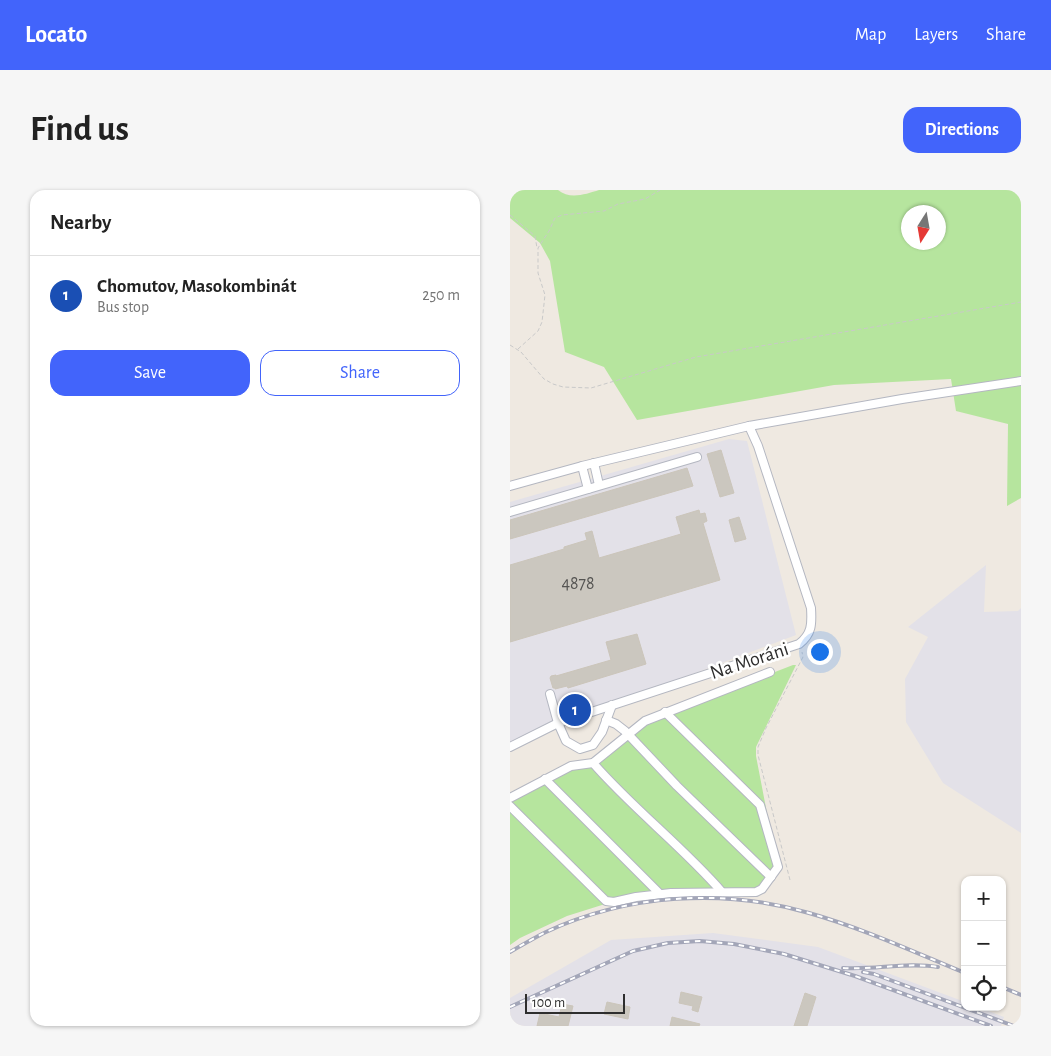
<!DOCTYPE html>
<meta charset="utf-8">
<style>
:root{--surface:#fff;--page:#f6f6f6;--text:#222;--muted:#767676;--line:#e0e0e0;--accent:#4264fb}
body{margin:0;font-family:"Alegreya Sans",sans-serif;background:var(--page);color:var(--text)}
.controls{position:absolute;right:15px;bottom:15px;display:grid;overflow:hidden;border-radius:10px;box-shadow:0 1px 4px #0004}
.controls button{width:45px;height:45px;display:grid;place-items:center;padding:0;border:0;border-bottom:1px solid var(--line);background:var(--surface);color:var(--text);font:25px sans-serif}
.compass{position:absolute;left:391px;top:15px;width:45px;height:45px;border-radius:50%;background:var(--surface);box-shadow:0 1px 4px #0004;rotate:191deg}
.scale{position:absolute;left:15px;bottom:12px;width:100px;box-sizing:border-box;padding-left:5px;border:2px solid #2e2e2e;border-top:0;font-size:14px;line-height:18px;white-space:nowrap;color:#2e2e2e;-webkit-text-stroke:4px #fff;paint-order:stroke}
.you{position:absolute;left:309px;top:461px;width:18px;height:18px;margin:-12px;border:4px solid #fff;border-radius:50%;background:#1a73e8;box-shadow:0 0 0 8px #1a73e833}
.badge{display:grid;place-items:center;width:32px;height:32px;border-radius:50%;background:var(--accent);color:#fff;font-size:16px;font-weight:700}
.pin{position:absolute;translate:-50% -50%;border:2px solid #fff;box-shadow:0 1px 5px #0006}
.list{margin:0;padding:0;list-style:none}
h2{display:flex;justify-content:space-between;align-items:center;height:65px;margin:0;padding:0 20px;font-size:21px}
h2 small{font-size:16px;font-weight:400;color:var(--muted)}
.list li{display:grid;grid-template-columns:32px 1fr auto;gap:15px;align-items:center;box-sizing:border-box;height:80px;padding:0 20px;border-top:1px solid var(--line)}
.list b{display:block;font-size:19px;white-space:nowrap}
.list p{margin:0;font-size:16px;white-space:nowrap;color:var(--muted)}
.list em{font-size:16px;font-style:normal;color:var(--muted)}
.actions{display:flex;gap:10px;padding:15px 20px}
.actions a{flex:1;padding:11px 0;border:1px solid var(--accent);border-radius:15px;text-align:center;font-size:18px;color:var(--accent)}
.actions .main{background:var(--accent);color:#fff}
.icon{flex:none;width:28px;height:28px;fill:none;stroke:currentColor;stroke-width:2;stroke-linecap:round;stroke-linejoin:round}
.map{position:relative;flex:none;width:511px;height:836px;overflow:hidden;border-radius:15px}
header{display:flex;align-items:center;gap:30px;box-sizing:border-box;height:70px;padding:0 25px;background:var(--accent);color:#fff}
header strong{font-size:24px}
nav{display:flex;gap:28px;margin-inline-start:auto;font-size:18px}
.intro{display:flex;align-items:center;justify-content:space-between;box-sizing:border-box;height:120px;padding:0 30px}
h1{margin:0;font-size:35px}
.button{padding:12px 22px;border-radius:15px;background:var(--accent);color:#fff;font-size:18px;font-weight:700}
main{display:flex;gap:30px;padding:0 30px}
aside{flex:1;background:var(--surface);border-radius:15px;box-shadow:0 1px 4px #0004}
.map>svg:first-child{display:block}
.industrial{fill:#e3e1e8}
.green{fill:#b6e59e;fill-rule:evenodd}
.building{fill:#cbc7bf;stroke:#cbc5ba}
.lines{fill:none;stroke-linecap:round;stroke-linejoin:round}
.minor-casing{stroke:#b4b7c1;stroke-width:10}
.path{stroke:#c9c9c9;stroke-width:1;stroke-dasharray:4 2.5;stroke-linecap:butt}
.minor{stroke:#fff;stroke-width:8}
.rail-casing{stroke:#a3a6b8;stroke-width:4}
.rail{stroke:#fff;stroke-width:2;stroke-dasharray:5.5;stroke-linecap:butt}
.labels{text-anchor:middle;stroke-width:5;stroke-linejoin:round;paint-order:stroke}
.number-label{font-size:18px;fill:#555452}
.street-label{font-size:20px;fill:#2e2e2e;stroke:#fff}
</style>
<header>
<strong>Locato</strong>
<nav><a>Map</a><a>Layers</a><a>Share</a></nav>
</header>
<div class="intro"><h1>Find us</h1><a class="button">Directions</a></div>
<main>
<aside>
<h2>Nearby<small></small></h2>
<ul class="list">
<li><span class="badge" style="background:#1a4fb4">1</span><div><b>Chomutov, Masokombinát</b><p>Bus stop</p></div><em>250 m</em></li>
</ul>
<div class="actions"><a class="main">Save</a><a>Share</a></div>
</aside>
<div class="map">
<svg width="511" height="836" viewBox="0 0 511 836">
<rect width="100%" height="100%" fill="#efe9e1"/>
<!-- industrial -->
<g class="industrial">
<path d="M219,249L237,251L286,445L0,553V312Z"/>
<path d="M476,375L474,422L508,421L511,418V643L433,593L396,532L395,489L418,447L398,437Z"/>
<path d="M203,743L308,757L455,812V817H468L494,827L491,836H0V808L101,750Z"/>
</g>
<!-- green -->
<g class="green">
<path d="M0,0H48C60,10 76,4 89,0H511V308L497,316L498,234L446,221L441,189L324,195L127,230L94,177L55,162L40,71L30,53L0,28ZM398,22H428V52H398Z"/>
<path d="M283,475H286L246,557V566L267,675L246,701L111,709L57,726L10,748L0,755V610L61,578L85,574L137,531Z"/>
</g>
<!-- building -->
<g class="building">
<path d="M211,260L224,303L210,307L197,264Z"/>
<path d="M177,278L183,296L0,349V330Z"/>
<path d="M189,320L190,324L195,323L197,331L193,333L210,390L0,452V375L54,359V357L77,350L75,343L82,341L89,368L171,344L166,327Z"/>
<path d="M229,327L236,349L225,352L219,330Z"/>
<path d="M127,444L136,474L58,498L57,496L45,499V498H43L40,488L41,486L46,485V486L101,470L96,452Z"/>
<path d="M171,802L192,807L188,822L182,820L183,816L169,813Z"/>
<path d="M295,803L306,807L297,836H284Z"/>
<path d="M97,812L120,817L118,829L94,824Z"/>
<path d="M52,814L63,816L58,836H27L30,823L49,827Z"/>
<path d="M162,827L190,834L189,836H160Z"/>
</g>
<g class="lines">
<!-- minor casing -->
<g class="minor-casing">
<g id="minor">
<path d="M84,273L89,295"/>
<path d="M72,276L78,299"/>
<path d="M0,296L72,276L239,236L392,209L511,191"/>
<path d="M0,322L187,267"/>
<path d="M40,504L48,533L56,551L70,559L83,555L92,542L102,515"/>
<path d="M96,530L106,534L115,541L167,596L261,687"/>
<path d="M0,557L48,533L289,454C302,444 302,434 301,418L248,256L239,236"/>
<path d="M83,573C123,619 172,656 212,702"/>
<path d="M35,589L150,704"/>
<path d="M0,608L61,576L83,573L135,531L260,482"/>
<path d="M0,616L96,711L104,712L126,707L161,703L246,702L252,699L268,677L250,615L155,522"/>
</g>
</g>
<!-- path -->
<g class="path">
<path d="M0,25L25,46L27,58"/>
<path d="M0,155L11,162L34,189L43,194L53,197L81,198L186,167L511,112"/>
<path d="M8,159L28,141L32,132L35,105L28,83V58L39,41L45,28L52,25L94,21L108,14L135,9L150,0"/>
<path d="M280,690L248,565V557L256,538L293,467L292,462"/>
</g>
<!-- minor -->
<use href="#minor" class="minor"/>
<!-- rail casing -->
<g class="rail-casing">
<g id="rail">
<path d="M0,762C12,755 24,748 36,742C117,704 214,698 299,723C352,738 404,762 455,783"/>
<path d="M333,778C365,780 396,772 428,777"/>
<path d="M353,782L364,784L504,836"/>
<path d="M492,797L511,805"/>
<path d="M0,817L123,761L158,753L190,751L224,754L274,764L345,786L481,836"/>
</g>
</g>
<!-- rail -->
<use href="#rail" class="rail"/>
</g>
<g class="labels">
<!-- number labels -->
<g class="number-label">
<text x="68" y="399">4878</text>
</g>
<!-- street labels -->
<g class="street-label">
<text transform="translate(239 470) rotate(-18)" y="7">Na Moráni</text>
</g>
</g>
</svg>
<div class="controls">
<button>+</button>
<button>−</button>
<button><svg class="icon" aria-label="locate" viewBox="0 0 24 24"><circle cx="12" cy="12" r="6"/><path d="M12 2v4M12 18v4M2 12h4M18 12h4"/></svg></button>
</div>
<svg class="compass" viewBox="-18 -18 36 36"><path d="M0-13l5 13h-10z" fill="#e53935"/><path d="M0 13l5-13h-10z" fill="#767676"/></svg>
<div class="scale">100 m</div>
<div class="you"></div>
<div class="pin badge" style="left:65px;top:520px;background:#1a4fb4">1</div>
</div>
</main>
